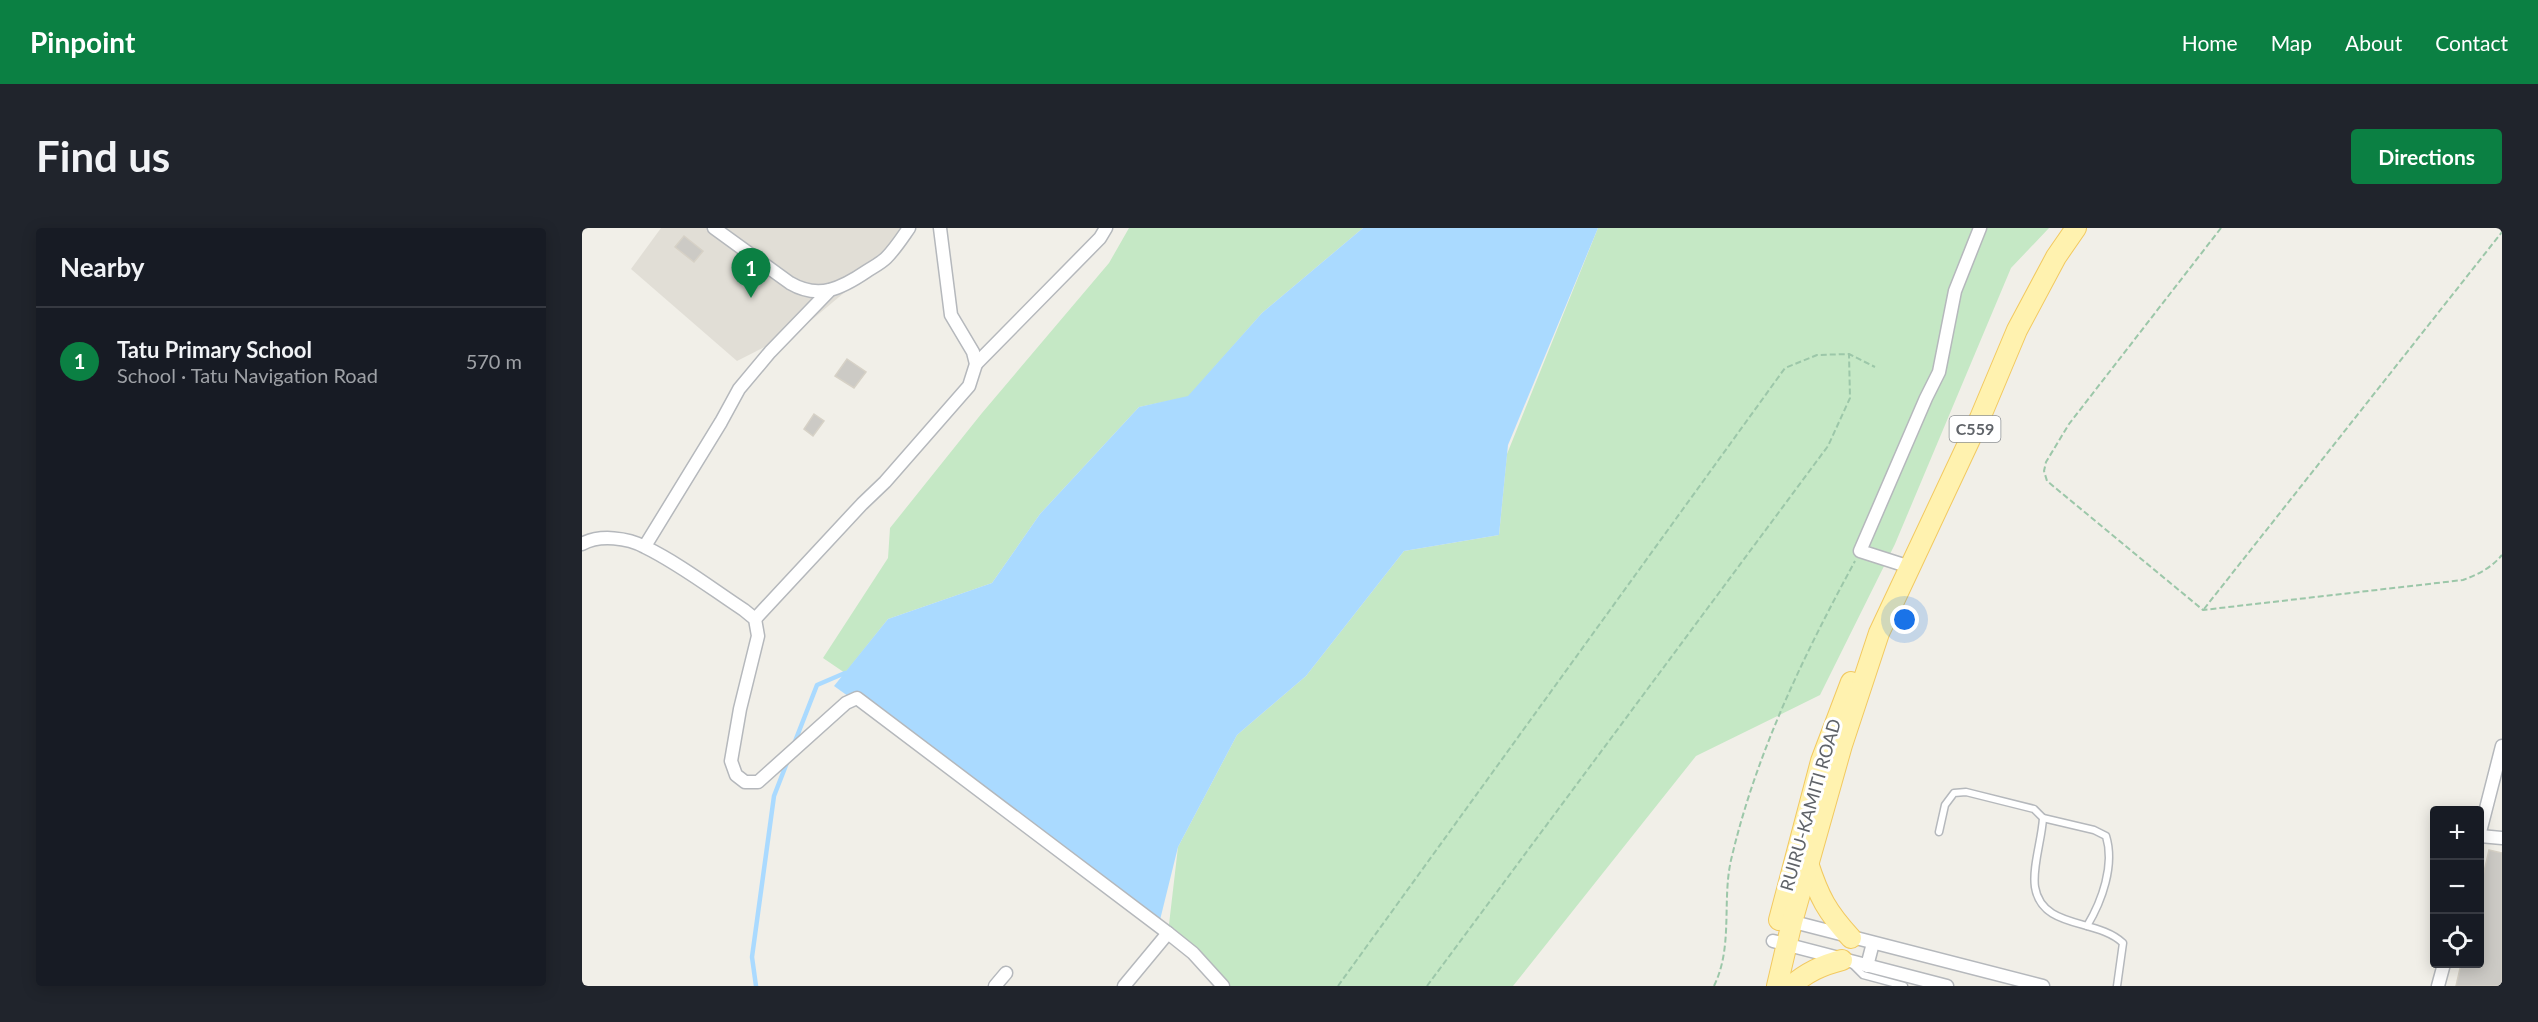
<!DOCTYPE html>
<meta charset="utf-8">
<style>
:root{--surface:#171b24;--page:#20242c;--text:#f1f3f6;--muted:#9ea1a6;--line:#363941;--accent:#0b8043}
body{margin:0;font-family:Lato,sans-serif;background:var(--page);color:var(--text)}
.controls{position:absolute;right:18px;bottom:18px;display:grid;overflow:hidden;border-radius:6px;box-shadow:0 3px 15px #0003}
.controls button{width:54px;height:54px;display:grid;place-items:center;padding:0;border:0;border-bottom:2px solid var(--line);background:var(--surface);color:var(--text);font:30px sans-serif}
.you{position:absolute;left:1323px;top:392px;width:21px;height:21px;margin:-15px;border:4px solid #fff;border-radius:50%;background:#1a73e8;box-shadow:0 0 0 9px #1a73e833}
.badge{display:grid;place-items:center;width:39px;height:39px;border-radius:50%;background:var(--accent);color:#fff;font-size:20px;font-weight:700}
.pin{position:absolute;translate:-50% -50px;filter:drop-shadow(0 2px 3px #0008)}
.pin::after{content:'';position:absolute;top:32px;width:21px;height:18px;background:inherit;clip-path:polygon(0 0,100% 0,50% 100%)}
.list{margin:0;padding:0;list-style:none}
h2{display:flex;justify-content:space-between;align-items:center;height:78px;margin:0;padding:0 24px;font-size:26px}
h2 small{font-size:20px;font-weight:400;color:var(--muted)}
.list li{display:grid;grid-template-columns:39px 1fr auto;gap:18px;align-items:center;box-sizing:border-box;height:108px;padding:0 24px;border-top:2px solid var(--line)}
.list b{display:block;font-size:22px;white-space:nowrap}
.list p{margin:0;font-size:20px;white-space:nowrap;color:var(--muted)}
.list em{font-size:20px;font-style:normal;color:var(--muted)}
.icon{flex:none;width:33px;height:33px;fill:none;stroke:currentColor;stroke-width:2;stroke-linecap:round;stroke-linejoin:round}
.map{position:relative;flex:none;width:1920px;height:758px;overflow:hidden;border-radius:6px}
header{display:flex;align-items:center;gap:36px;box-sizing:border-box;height:84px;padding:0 30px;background:var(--accent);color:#fff}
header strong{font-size:28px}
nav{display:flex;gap:33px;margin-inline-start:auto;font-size:21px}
.intro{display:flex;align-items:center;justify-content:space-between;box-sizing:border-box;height:144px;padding:0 36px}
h1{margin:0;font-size:42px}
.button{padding:15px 27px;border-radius:6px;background:var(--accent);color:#fff;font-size:21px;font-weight:700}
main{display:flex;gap:36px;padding:0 36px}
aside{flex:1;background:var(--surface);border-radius:6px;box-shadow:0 3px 15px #0003}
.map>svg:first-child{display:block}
.education{fill:#e1ded6}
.green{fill:#c5e8c5}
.water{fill:#aadaff}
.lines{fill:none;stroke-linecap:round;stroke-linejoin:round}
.stream{stroke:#aadaff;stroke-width:4.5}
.building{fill:#cccac5;stroke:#d6d1c6;stroke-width:1.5}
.lane-casing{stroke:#b5b8bc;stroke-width:9}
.street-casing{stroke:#b5b8bc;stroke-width:15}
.primary-casing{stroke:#f2c960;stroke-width:22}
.path{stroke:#9cc7a9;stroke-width:2;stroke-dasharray:6 3;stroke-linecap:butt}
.lane{stroke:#fff;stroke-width:6}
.street{stroke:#fff;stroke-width:12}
.primary{stroke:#fff2af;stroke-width:20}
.labels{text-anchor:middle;stroke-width:6;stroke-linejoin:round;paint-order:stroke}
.shield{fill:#fff;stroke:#8f9295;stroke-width:1.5}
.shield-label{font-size:16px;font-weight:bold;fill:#5f6368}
.street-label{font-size:18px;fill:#5f6368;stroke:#fff}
</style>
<header>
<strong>Pinpoint</strong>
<nav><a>Home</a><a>Map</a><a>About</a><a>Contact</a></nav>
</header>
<div class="intro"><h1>Find us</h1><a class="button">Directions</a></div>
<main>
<aside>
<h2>Nearby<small></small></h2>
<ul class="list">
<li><span class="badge">1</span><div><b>Tatu Primary School</b><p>School · Tatu Navigation Road</p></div><em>570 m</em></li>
</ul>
</aside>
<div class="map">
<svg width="1920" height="758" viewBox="0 0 1920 758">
<rect width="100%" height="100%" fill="#f1efe8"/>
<!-- education -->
<path class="education" d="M79,0H333L324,13L220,100L155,133L49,41Z"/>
<!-- green -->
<g class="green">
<path d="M547,0H781L680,85L606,169L557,179L458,286L410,355L306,391L263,445L241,430L306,330L308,300L400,185L527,35Z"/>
<path d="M1016,0H1467L1429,40L1313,316L1238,467L1114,528L931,758H642L586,705L596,619L655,507L724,448L822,323L917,307L925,226Z"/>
</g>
<!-- water -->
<path class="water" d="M781,0H1016L926,217L917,307L822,323L724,448L655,507L596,619L578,692L252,458L306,391L410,355L458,286L557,179L606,168L680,85Z"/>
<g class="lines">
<!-- stream -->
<g class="stream">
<path d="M212,516L235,457L263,445"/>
<path d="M174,758L170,729L192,568L206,532"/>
</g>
</g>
<!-- building -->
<g class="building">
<path d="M102,8L121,23L112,34L93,19Z"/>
<path d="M265,131L284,144L272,160L253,148Z"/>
<path d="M232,186L242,193L231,208L222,201Z"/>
<path d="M1907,622L1920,625V758H1874L1879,736H1898V661Z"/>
</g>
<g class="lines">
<!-- lane casing -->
<g class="lane-casing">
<g id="lane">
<path d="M1461,590L1512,602L1524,608C1533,637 1520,673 1505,698"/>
<path d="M1357,604L1363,577L1372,565L1384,564L1452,581L1461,590C1460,611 1450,639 1453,659C1460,702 1515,690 1541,715L1535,758"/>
<path d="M1271,737L1281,747L1322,758"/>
</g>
</g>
<!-- street casing -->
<g class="street-casing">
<g id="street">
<path d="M132,0L208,55C237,72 260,60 285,43C291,39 299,35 304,30C313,21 320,10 327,0"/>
<path d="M394,136L518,10L524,0"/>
<path d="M0,316C18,306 46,310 63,319C98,336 130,361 162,382L173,391L176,408L158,481L149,533L154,547L163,554H176L186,545L264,475L275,470L586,705L611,725L641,758"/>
<path d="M63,318L139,194L157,161L188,124L248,62"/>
<path d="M1328,339L1278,323L1344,170L1357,144L1373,63L1398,0"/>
<path d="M173,391L280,276L303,254L387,158L394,136L391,124L369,87L358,0"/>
<path d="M1898,604L1920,518"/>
<path d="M1898,608L1920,610"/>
<path d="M1204,692L1461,758"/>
<path d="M1191,713L1365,758"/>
<path d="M1285,738L1291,715"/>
<path d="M413,758L424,745"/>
<path d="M542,758L586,705"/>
<path d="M1856,758L1862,736"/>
</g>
</g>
<!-- primary casing -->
<g class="primary-casing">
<g id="primary">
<path d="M1226,635C1237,669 1245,684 1269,710"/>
<path d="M1197,692L1239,533L1269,454"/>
<path d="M1195,758L1210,694L1260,517L1297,405L1398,190L1435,102L1474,29L1494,0"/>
<path d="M1209,758C1225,744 1240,737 1260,732"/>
</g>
</g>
<!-- path -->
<g class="path">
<path d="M1639,0L1487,196L1464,234L1462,243L1465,253L1621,382L1881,352C1897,346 1909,340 1920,327"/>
<path d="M1622,381L1920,4"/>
<path d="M756,758L1203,140L1235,127L1267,126L1293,139"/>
<path d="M845,758L1246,218L1268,170L1267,126"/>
<path d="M1132,758C1152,717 1139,670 1150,628C1175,523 1222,427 1273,333"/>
</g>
<!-- lane -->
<use href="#lane" class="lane"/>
<!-- street -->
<use href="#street" class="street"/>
<!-- primary -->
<use href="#primary" class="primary"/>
</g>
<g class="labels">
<!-- shield labels -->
<rect class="shield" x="1367.5" y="188" width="51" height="26" rx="4.5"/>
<g class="shield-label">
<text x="1393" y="207">C559</text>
</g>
<!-- street labels -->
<g class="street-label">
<text transform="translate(1229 577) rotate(-74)" y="6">RUIRU-KAMITI ROAD</text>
</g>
</g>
</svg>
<div class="controls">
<button>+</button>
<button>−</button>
<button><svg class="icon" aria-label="locate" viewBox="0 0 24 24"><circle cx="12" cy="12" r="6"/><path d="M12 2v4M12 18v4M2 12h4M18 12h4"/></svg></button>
</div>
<div class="you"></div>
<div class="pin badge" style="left:169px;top:70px">1</div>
</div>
</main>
